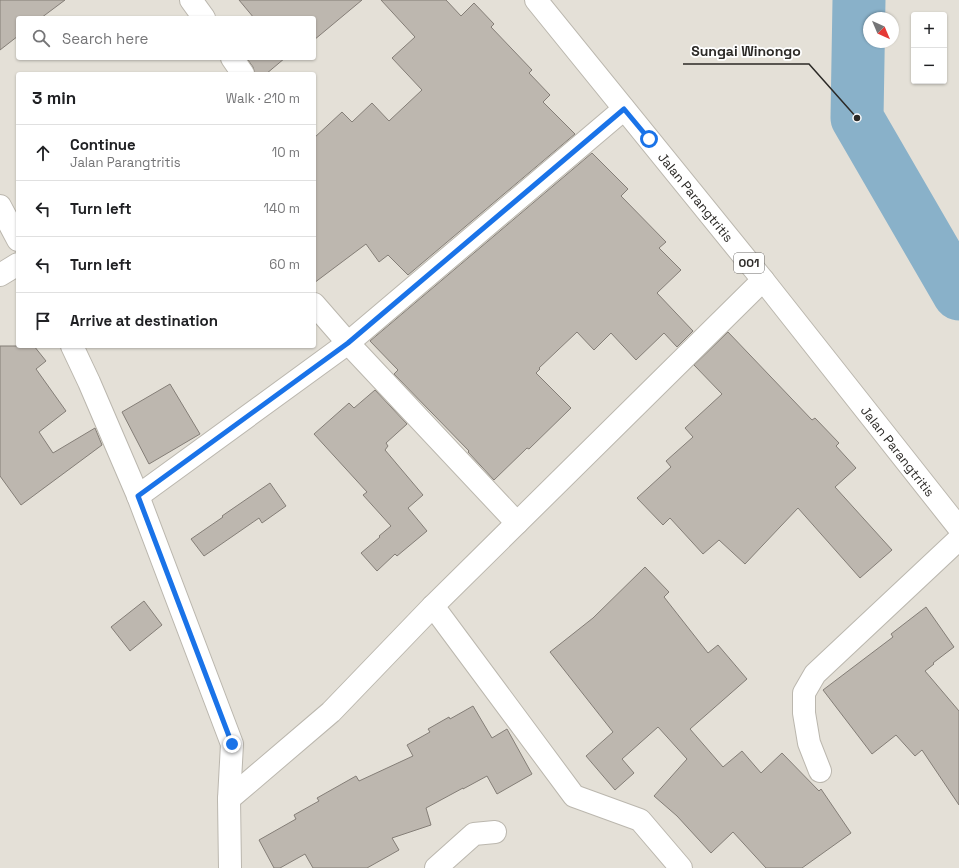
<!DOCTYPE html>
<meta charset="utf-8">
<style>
:root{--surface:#fff;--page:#f2f2f2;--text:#202124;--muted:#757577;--line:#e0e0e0}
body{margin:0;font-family:"Space Grotesk",sans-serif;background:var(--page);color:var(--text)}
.controls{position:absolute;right:12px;top:12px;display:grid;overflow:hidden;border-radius:4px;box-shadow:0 1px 3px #0004}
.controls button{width:36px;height:36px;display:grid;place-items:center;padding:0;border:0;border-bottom:1px solid var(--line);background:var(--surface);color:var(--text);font:20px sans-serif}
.compass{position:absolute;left:863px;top:12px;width:36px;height:36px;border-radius:50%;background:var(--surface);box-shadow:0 1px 3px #0004;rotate:136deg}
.stop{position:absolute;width:12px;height:12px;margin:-9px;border:3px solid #1a73e8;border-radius:50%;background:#fff}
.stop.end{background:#1a73e8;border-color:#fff;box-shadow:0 1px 4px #0008}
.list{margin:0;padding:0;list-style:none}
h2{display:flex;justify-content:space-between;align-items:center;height:52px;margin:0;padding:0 16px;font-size:17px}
h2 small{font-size:13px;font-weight:400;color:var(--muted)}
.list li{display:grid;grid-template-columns:26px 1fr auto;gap:12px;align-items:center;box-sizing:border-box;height:56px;padding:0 16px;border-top:1px solid var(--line)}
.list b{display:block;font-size:15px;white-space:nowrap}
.list p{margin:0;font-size:13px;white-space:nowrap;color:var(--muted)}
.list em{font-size:13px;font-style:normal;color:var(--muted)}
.icon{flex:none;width:22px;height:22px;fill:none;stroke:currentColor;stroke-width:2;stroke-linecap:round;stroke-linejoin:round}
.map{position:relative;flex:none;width:959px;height:868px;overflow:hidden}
.search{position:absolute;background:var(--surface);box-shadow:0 1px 3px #0004;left:16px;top:16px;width:300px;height:44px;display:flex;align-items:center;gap:10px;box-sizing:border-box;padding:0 14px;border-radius:4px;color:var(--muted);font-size:15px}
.panel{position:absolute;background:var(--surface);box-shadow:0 1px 3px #0004;left:16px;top:72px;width:300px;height:276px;border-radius:4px}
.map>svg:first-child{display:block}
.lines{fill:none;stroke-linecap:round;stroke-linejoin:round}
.river{stroke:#89b1c9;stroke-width:53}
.building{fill:#bdb7af;stroke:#847e77}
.minor-casing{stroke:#bbb7ae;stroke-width:24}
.major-casing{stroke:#bbb7ae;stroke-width:24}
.minor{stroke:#fff;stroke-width:22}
.major{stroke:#fff;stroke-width:22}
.route{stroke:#1a73e8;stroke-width:5}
.labels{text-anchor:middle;stroke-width:3.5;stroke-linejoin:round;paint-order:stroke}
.shield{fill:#fff;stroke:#6b6967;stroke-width:1}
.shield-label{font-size:12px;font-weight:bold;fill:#2b2926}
.street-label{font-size:13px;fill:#2b2926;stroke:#fff}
.leader{fill:none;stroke:#2b2926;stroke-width:1.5}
.callout-dot{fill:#2b2926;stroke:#fff;stroke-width:1.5}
.callout-label{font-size:14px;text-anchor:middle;font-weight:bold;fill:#2b2926;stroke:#fff;stroke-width:3.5;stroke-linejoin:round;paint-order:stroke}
</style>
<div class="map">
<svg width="959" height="868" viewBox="0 0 959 868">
<rect width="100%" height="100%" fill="#e4e0d7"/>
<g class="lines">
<!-- river -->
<path class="river" d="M859,0L857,118L959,294"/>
</g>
<!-- building -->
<g class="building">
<path d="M0,0H65L41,18H18V36L0,50Z"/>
<path d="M239,0H362L314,40V18H254Z"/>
<path d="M381,0H446L461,16L474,3L494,24L491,27L532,70L529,73L550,95L543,102L575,134L408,275L388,255L379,262L366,244L314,283V138L342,112L352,122L372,103L389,121L422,90L392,58L415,37Z"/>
<path d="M250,58H285L266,74H255L253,67L248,60Z"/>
<path d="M592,153L628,189L621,196L666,242L659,248L681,270L657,293L693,331L677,347L664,333L636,360L611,333L594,350L577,332L539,368L540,369L536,373L571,408L529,449L527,448L494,480L468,452L469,451L394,374L398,370L370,341Z"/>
<path d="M728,332L812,420L815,418L839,443L836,446L856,468L835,487L892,550L860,578L798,508L745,564L719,540L703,554L670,518L663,525L637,498L671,467L666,461L693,437L685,428L722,394L694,365Z"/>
<path d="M0,346H34L46,361L36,369L66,411L39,432L53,453L95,428L102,445L21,505L0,476Z"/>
<path d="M170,384L200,434L149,464L122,412Z"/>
<path d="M375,390L407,424L386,443L388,446L385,450L423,495L408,508L427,531L397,556L395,554L377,571L361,553L380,537L379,536L391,526L363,495L367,492L314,434L349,403L354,408Z"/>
<path d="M270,483L286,506L262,523L259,518L204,556L191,539L223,517L222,516Z"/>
<path d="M645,567L669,592L664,597L708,653L718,645L747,679L690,729L723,767L742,751L761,773L782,753L819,791L821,789L851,833L802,868H766L733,832L711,853L677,816L654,796L687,759L658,727L622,759L634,773L615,790L586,756L613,732L550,652L593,618Z"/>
<path d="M144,601L162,625L130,651L111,627Z"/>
<path d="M926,607L954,647L933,663L934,664L925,671L959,711V805L922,750L915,756L896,735L872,754L823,690L893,637L891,634Z"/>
<path d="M473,706L492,738L507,729L532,774L497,794L487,776L463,789V788L426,808L431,825L392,838L399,850L367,868H313L305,854L280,868H274L259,840L296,819L294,815L319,801L317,798L356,776L359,781L413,756L407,745L430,732L428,729L449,717L450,719Z"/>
</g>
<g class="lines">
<!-- minor casing -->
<g class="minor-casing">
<g id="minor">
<path d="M191,0L204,18"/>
<path d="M232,58L243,74"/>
<path d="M0,206L18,240"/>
<path d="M0,275L18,264"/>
<path d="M314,304L348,343L517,523"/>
<path d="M72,346L89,382L138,496L232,744L229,799L230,868"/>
<path d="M138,496L348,343L624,109"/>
<path d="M433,606L574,796L640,820L681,868"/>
<path d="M820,771L809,743L804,713V693L815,674L959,539"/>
<path d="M229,799L331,712L433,606L763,280"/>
<path d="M436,868L474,834L495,832"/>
</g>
</g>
<!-- major casing -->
<g class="major-casing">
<path id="major" d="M536,0L763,280L959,528"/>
</g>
<!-- minor -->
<use href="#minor" class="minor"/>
<!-- major -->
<use href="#major" class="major"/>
</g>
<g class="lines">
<!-- route -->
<path class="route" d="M232,744L138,496L348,343L624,109L649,139"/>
</g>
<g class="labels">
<!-- shield labels -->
<rect class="shield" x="734" y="253" width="30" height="20" rx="3"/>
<g class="shield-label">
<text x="749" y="267">001</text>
</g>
<!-- street labels -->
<g class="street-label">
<text transform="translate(696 197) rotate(51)" y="5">Jalan Parangtritis</text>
<text transform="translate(898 451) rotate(52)" y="5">Jalan Parangtritis</text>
</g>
</g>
<!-- callouts -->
<path class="leader" d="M857 118L809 64H683"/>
<circle class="callout-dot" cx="857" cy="118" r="4"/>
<g class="callout-label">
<text x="746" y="56">Sungai Winongo</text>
</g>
</svg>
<div class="controls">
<button>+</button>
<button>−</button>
</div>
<svg class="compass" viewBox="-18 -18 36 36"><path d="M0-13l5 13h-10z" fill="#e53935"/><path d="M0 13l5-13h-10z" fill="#757577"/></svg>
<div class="stop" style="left:649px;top:139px"></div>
<div class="stop end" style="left:232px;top:744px"></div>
<div class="search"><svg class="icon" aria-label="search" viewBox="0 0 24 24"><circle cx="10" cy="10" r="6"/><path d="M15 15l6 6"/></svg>Search here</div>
<section class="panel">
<h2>3 min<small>Walk · 210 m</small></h2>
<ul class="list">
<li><svg class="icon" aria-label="ahead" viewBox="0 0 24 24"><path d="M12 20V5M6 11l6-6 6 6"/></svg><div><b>Continue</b><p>Jalan Parangtritis</p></div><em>10 m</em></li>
<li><svg class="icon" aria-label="left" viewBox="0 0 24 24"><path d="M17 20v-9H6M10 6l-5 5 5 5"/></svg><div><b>Turn left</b></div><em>140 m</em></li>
<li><svg class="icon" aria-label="left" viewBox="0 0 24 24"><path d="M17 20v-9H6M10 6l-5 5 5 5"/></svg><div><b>Turn left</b></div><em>60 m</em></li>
<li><svg class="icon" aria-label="arrive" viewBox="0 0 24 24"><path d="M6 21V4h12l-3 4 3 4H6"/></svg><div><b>Arrive at destination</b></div></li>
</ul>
</section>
</div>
